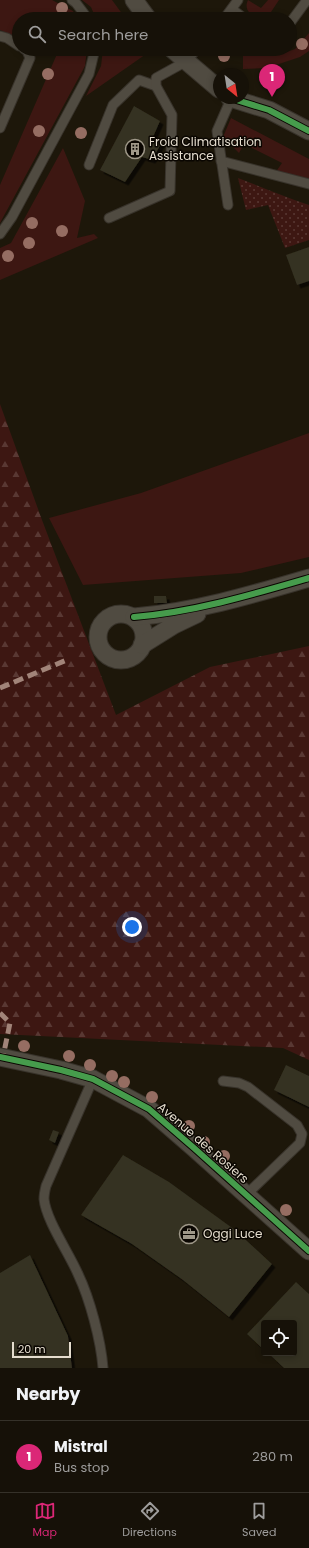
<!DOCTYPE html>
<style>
:root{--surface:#161108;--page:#1f1a12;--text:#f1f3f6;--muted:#9e9d9c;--line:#353129;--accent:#db2777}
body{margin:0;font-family:Poppins,sans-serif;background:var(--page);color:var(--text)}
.controls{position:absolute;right:12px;bottom:12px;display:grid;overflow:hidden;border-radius:4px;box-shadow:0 2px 6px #0003}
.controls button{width:36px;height:36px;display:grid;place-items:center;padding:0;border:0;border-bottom:1px solid var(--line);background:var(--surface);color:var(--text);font:20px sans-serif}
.compass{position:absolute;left:213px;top:68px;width:36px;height:36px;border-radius:50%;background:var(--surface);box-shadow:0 2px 6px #0003;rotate:150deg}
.scale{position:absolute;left:12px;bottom:10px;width:59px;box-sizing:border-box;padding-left:4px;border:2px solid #e5ddce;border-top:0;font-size:11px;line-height:14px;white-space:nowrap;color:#e5ddce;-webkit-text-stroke:3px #0a0601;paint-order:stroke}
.you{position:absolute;left:132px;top:927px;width:14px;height:14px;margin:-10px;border:3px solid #fff;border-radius:50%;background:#1a73e8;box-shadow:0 0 0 6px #1a73e833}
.badge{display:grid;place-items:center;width:26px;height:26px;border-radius:50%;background:var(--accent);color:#fff;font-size:13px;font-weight:700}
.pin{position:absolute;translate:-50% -33px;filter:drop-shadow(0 1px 2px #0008)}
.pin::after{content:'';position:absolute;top:21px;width:14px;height:12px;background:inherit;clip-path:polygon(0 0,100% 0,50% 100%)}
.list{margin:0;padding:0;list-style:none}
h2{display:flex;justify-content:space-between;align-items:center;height:52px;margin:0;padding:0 16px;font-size:17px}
h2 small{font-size:13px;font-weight:400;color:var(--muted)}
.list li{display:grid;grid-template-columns:26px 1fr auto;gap:12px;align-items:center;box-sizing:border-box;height:72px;padding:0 16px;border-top:1px solid var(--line)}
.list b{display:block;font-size:15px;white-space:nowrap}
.list p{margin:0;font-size:13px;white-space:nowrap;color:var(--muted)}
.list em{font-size:13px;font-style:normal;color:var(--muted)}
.icon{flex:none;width:22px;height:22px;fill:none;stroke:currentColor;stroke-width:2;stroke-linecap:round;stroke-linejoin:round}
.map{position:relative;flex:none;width:309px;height:1368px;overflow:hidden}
.search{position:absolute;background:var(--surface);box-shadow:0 2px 6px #0003;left:12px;right:12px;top:12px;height:44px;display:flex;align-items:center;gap:10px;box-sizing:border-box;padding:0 14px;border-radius:22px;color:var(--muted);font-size:15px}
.sheet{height:124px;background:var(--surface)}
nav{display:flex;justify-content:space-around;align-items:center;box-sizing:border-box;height:56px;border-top:1px solid var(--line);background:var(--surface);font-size:11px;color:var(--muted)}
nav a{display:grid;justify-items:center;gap:2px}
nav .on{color:var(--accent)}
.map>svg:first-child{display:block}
.grass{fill:#3d1712}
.forest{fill:url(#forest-firs)}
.park{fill:url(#park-dots)}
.building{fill:#343121;filter:url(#shadow)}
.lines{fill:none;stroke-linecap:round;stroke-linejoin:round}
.service-casing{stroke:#38332b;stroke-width:11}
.minor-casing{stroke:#38332b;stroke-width:19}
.service{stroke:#504b41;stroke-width:9}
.minor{stroke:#504b41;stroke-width:17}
.quiet{stroke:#a18479;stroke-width:5;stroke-dasharray:10 5;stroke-linecap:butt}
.cycleway-casing{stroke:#0a0601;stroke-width:8}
.cycleway{stroke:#469c4c;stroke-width:6}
.tree{fill:#956d62}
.labels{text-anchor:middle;stroke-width:3;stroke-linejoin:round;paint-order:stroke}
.poi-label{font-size:12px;fill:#e5ddce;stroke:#0a0601;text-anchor:start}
.street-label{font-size:12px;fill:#e5ddce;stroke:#0a0601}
</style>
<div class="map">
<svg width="309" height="1368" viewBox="0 0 309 1368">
<defs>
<pattern id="forest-firs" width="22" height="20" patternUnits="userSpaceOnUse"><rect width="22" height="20" fill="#3d1712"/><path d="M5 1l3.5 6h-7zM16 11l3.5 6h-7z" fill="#593833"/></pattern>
<pattern id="park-dots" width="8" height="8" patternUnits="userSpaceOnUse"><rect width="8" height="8" fill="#3d1712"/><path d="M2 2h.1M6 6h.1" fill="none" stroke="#593833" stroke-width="1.8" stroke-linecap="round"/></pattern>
<filter id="shadow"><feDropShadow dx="3.5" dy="3.5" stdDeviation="0" flood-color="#0009"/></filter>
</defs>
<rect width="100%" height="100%" fill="#1d170a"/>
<!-- grass -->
<g class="grass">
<path d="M0,0H52L73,11L77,19H19V38L0,30Z"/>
<path d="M82,0H112L126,19H96L91,7Z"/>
<path d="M248,0L261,8L268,0H279L269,15L273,19H256C249,13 244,9 248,0Z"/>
<path d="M309,33V51L300,57L267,68L243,69V49L259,55H279L295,49Z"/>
<path d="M47,49H87L85,66L0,223V185L57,54Z"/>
<path d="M103,49H147L149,52L86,96L101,66Z"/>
<path d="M231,118L309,159V181L275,173L282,163L244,144L239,153L223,137Z"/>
<path d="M63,148L85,201L77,238L94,234L98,238L0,280V248L11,243Z"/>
<path d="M309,433V557L241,573L83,585L49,518L141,493Z"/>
</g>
<!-- forest -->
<path class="forest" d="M0,404L42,520L116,715L210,667L309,646V1060L283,1048L0,1034Z"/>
<!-- park -->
<path class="park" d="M238,178C262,187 285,197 309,205V240L285,248L268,205L246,210Z"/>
<!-- building -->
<g class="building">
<path d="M134,106L160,121L153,137L162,142L152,160L142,157L125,182L100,170Z"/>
<path d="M309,247V281L297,285L286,255Z"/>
<path d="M154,596H166L167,603H154Z"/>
<path d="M286,1065L309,1076V1107L274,1090Z"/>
<path d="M53,1130L59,1132L55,1143L49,1140Z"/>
<path d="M123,1155L169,1182L235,1230L272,1264L229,1317L183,1280L132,1244L81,1215Z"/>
<path d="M30,1255L68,1336L72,1368H0V1273Z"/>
<path d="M296,1282L309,1294V1368H284L268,1353H294V1323H264V1350L247,1334Z"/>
</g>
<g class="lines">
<!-- service casing -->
<g class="service-casing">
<g id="service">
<path d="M72,0L76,3L88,19"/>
<path d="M232,9L245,19"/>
<path d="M224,19L238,0"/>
<path d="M290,23L307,0"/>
<path d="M0,36L7,38L19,46"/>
<path d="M0,128L30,58L27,51L24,49"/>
<path d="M221,161L309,184"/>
<path d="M89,165L113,105L139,80L156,86"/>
<path d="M228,205L217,131L231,99"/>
<path d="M109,218L170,191L172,115L156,86V78L185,62L197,49"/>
<path d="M0,234L12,217L89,74L95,49"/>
<path d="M93,1079L46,1186C45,1190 44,1195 44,1199C46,1220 69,1253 78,1274C90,1299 101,1341 103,1368"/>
<path d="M223,1081L239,1083L248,1087L297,1125L302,1134L300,1143L246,1195"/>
</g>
</g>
<!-- minor casing -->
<g class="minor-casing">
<g id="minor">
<path d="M134,0L148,19"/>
<path d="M172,49L219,89"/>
<path d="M230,98L269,110L309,131"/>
<circle cx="121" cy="637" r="23"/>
<path d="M134,617C194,612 251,595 309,578"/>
<path d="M142,645L174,625L197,614"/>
<path d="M0,1057L61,1070L93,1079L149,1109L194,1148L309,1251"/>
</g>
</g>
<!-- service -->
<use href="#service" class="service"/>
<!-- minor -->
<use href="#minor" class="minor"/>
<!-- quiet -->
<g class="quiet">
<path d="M0,688L69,659"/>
<path d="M0,1013L10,1023L3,1057"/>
</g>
<!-- cycleway casing -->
<g class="cycleway-casing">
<g id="cycleway">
<path d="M230,98L269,110L309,131"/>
<path d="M134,617C194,612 251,595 309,578"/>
<path d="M0,1057L61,1070L93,1079L149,1109L194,1148L309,1251"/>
</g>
</g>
<!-- cycleway -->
<use href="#cycleway" class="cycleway"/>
</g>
<!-- trees -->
<g class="tree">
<circle cx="62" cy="8" r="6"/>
<circle cx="302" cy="44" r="6"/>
<circle cx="224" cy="56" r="6"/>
<circle cx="48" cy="74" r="6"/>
<circle cx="39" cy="131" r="6"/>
<circle cx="81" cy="133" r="6"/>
<circle cx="32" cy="223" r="6"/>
<circle cx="62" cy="231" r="6"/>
<circle cx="29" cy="243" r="6"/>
<circle cx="8" cy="256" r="6"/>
<circle cx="24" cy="1046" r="6"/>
<circle cx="69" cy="1056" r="6"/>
<circle cx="90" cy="1065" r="6"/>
<circle cx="112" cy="1076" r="6"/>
<circle cx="124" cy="1082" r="6"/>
<circle cx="152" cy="1097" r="6"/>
<circle cx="189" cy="1126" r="6"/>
<circle cx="204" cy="1142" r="6"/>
<circle cx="224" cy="1156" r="6"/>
<circle cx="286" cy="1210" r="6"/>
</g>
<!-- icons -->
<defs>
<g id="building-ring" transform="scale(1)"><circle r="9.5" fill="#0a0601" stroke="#9f9889" stroke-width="1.5"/><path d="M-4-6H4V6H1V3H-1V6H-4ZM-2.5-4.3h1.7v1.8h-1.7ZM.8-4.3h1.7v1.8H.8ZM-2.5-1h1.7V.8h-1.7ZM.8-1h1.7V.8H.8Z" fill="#9f9889"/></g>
<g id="office-ring" transform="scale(1)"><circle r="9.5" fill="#0a0601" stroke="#9f9889" stroke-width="1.5"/><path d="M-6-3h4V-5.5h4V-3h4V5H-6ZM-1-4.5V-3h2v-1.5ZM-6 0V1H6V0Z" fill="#9f9889"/></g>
</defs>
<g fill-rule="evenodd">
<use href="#building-ring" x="135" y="149"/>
<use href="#office-ring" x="189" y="1234"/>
</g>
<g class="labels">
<!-- poi labels -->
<g class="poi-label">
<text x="149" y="146">Froid Climatisation<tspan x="149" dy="14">Assistance</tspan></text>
<text x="203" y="1238">Oggi Luce</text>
</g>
<!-- street labels -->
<g class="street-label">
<text transform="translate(203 1143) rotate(41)" y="4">Avenue des Rosiers</text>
</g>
</g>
</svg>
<div class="controls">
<button><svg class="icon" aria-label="locate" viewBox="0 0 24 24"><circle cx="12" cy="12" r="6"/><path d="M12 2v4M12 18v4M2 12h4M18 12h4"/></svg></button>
</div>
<svg class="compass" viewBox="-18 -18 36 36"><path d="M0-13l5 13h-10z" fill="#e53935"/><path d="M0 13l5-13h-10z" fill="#9e9d9c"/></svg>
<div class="scale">20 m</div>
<div class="you"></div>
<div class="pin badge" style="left:272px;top:97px">1</div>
<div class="search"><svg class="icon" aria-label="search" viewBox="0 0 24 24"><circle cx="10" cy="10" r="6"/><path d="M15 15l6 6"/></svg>Search here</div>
</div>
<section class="sheet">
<h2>Nearby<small></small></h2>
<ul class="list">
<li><span class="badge">1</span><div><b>Mistral</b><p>Bus stop</p></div><em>280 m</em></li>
</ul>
</section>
<nav>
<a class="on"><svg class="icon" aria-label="map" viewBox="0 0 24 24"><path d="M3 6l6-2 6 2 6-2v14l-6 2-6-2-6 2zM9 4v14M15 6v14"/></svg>Map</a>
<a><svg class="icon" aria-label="directions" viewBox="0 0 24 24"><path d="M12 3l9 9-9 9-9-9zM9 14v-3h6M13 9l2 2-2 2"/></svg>Directions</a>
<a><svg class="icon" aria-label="saved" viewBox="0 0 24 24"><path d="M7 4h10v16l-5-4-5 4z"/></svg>Saved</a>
</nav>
